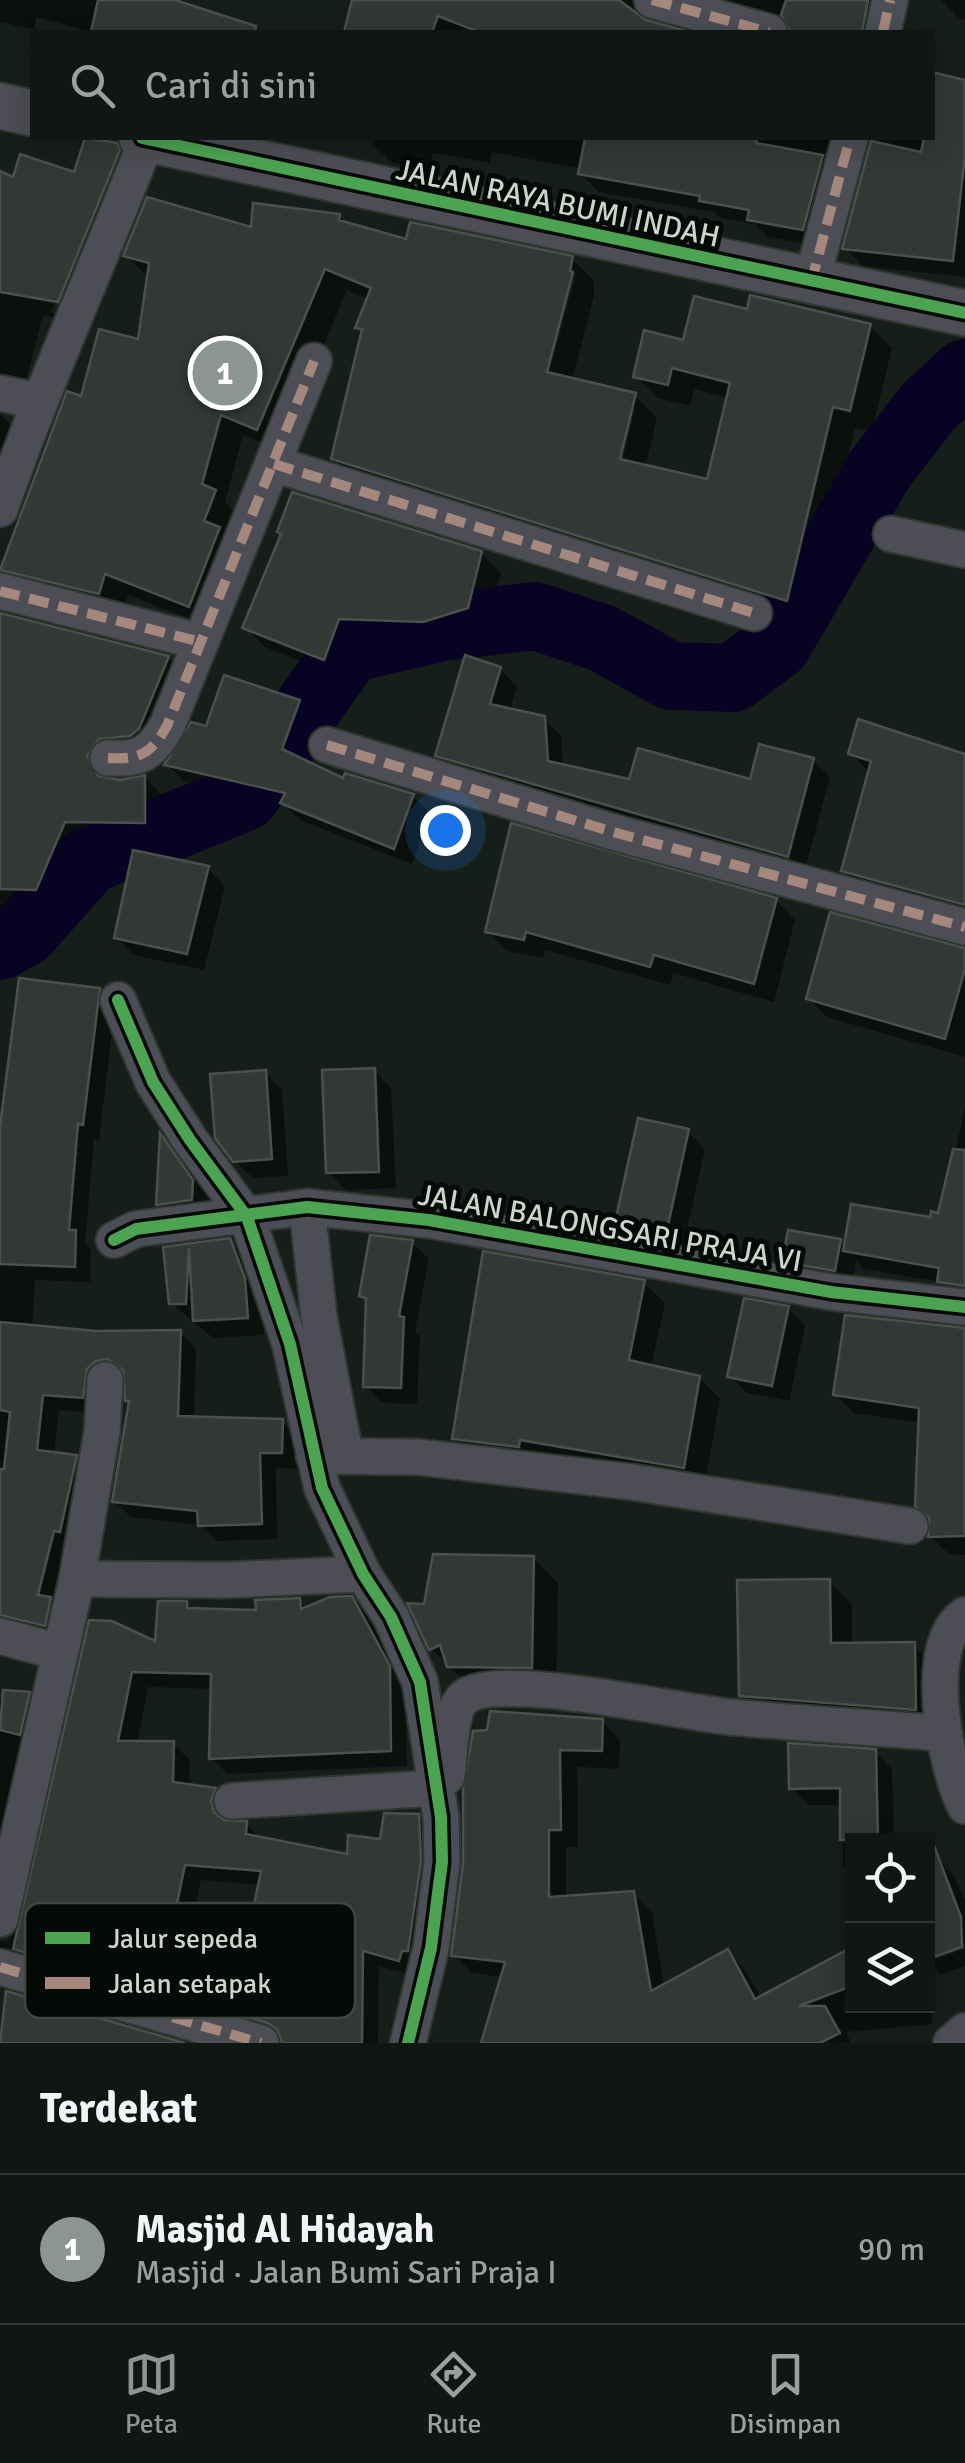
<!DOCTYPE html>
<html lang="id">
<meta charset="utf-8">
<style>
:root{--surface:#101613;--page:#1e2321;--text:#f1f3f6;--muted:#9c9fa0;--line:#303533;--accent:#8c958f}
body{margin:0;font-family:Signika,sans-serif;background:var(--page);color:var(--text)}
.controls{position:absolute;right:30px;bottom:30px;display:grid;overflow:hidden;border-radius:0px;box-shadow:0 5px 25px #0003}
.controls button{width:90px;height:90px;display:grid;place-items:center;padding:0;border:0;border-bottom:2px solid var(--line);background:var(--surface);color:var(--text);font:50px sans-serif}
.you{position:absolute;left:445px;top:830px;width:35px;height:35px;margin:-25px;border:8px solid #fff;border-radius:50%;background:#1a73e8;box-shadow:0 0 0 15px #1a73e833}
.badge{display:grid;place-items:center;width:65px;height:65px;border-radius:50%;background:var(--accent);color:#fff;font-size:32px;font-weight:700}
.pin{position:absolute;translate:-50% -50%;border:5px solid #fff;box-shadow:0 2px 10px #0006}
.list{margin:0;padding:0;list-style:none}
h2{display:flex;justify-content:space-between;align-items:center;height:130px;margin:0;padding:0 40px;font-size:42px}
h2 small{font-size:32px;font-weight:400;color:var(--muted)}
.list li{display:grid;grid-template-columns:65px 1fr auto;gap:30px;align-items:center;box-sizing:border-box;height:150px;padding:0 40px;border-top:2px solid var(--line)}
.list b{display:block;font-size:38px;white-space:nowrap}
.list p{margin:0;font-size:32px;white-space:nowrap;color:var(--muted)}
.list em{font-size:32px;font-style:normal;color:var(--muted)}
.icon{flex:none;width:55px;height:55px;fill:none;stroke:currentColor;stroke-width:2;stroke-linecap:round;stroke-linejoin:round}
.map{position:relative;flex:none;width:965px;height:2043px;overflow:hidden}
.search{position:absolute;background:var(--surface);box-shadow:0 5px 25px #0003;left:30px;right:30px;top:30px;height:110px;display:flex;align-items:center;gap:25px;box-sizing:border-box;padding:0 35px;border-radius:0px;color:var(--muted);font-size:38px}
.sheet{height:280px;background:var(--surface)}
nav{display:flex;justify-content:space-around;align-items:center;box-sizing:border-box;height:140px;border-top:2px solid var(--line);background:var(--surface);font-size:28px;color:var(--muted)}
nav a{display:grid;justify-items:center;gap:5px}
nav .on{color:var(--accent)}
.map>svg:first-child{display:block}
.shadow{fill:#0007;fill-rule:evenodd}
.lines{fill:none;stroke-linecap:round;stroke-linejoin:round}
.river{stroke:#080322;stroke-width:68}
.building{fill:#323833;stroke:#4a514c;stroke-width:2.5;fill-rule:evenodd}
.minor-casing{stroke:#303733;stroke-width:39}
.tertiary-casing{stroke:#303733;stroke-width:49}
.minor{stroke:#4d4e55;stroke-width:35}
.tertiary{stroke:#4d4e55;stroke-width:45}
.quiet{stroke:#a5887d;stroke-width:10;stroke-dasharray:20 10;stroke-linecap:butt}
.cycleway-casing{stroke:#050a06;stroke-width:19}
.cycleway{stroke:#4ca352;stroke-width:12}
.labels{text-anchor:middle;stroke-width:10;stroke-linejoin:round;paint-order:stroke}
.street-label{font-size:30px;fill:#cbd5ce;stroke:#050a06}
.key{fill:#050a06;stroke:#404742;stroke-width:2.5}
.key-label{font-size:28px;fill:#cbd5ce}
</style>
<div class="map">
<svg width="965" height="2043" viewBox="0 0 965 2043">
<rect width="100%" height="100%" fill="#161e19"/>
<!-- shadow -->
<g class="shadow">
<path d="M0,0H167L211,14L229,32H92L36,17L34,29L0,22Z"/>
<path d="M384,0H662L648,14L651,24L681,32H347L354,2Z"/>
<path d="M690,0H899L884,32H792V28Z"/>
<path d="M941,0H965V20L959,18Z"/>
<path d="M965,82V277L863,266L845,248L872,138H932Z"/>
<path d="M87,138L115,145L136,166L78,321L43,315L23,392L0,407V174L14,180L76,176ZM115,156H120L55,314L51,312Z"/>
<path d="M374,138H859L821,247L768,237L755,224L720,218L714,212L599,192L581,174L582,169L492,152L490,163L433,153L430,169L391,162L373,144Z"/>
<path d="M339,216L347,224L408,242L572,259L594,281V296L572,381L635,396L657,418L645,468L709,482L729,398L694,389L690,406L658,398L636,376L685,343L749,312L870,326L892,348L872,432L855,428L808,621L356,481L333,459L364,334L358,328L369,299L347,290L279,450L243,435L225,502L237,514L211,627L128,595L121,615L24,592L1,570L83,399L141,342L149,278L126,255ZM571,273H576L546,385L541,384ZM630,408H635L620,472L615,471Z"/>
<path d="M0,414L24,438L0,463Z"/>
<path d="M481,553L501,573L487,628L444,641L359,638L344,678L265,647L245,627Z"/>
<path d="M0,616L168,658L188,679L105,780L145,778L165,798L164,843L85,841L57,910L18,908L5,969L0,968Z"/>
<path d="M500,669L517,686L510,711L543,718L561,736L563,767L631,782H752L812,760L830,777L804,873L455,772L438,755Z"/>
<path d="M298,702L315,719L301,761L345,782L412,796L430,813L412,864L300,820L285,805L184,781L167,764Z"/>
<path d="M850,753L965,757V917L862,889L844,871L869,772Z"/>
<path d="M208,869L225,886L204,970L134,955L117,938Z"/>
<path d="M775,900L795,920L774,1002L673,973L670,985L545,950L543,958L507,951L488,931Z"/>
<path d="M965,948V1057L827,1017L808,998Z"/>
<path d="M99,990L115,1007L99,1140L94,1139L85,1243L91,1249L90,1282L35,1280L32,1327L96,1334L180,1332L196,1349L194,1419L282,1421L298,1438L297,1469L276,1468L277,1539L217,1541L200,1525L131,1517L114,1501L131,1403L127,1375L104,1384L99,1413L59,1410L54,1455L75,1457L92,1474L61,1641L0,1628V1125Z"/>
<path d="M374,1071L391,1088L396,1188L346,1190L328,1172Z"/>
<path d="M265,1073L282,1090L288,1176L253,1178L235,1161Z"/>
<path d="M965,1109V1302L940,1282L864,1269L856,1261L852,1287L802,1278L785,1261L840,1241L846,1247L940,1216Z"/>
<path d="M687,1131L705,1149L681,1255L633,1248L616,1231Z"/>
<path d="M163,1139L210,1200L208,1217L176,1221L159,1204Z"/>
<path d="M229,1241L246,1258L261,1297L264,1335L213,1338L171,1303L166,1249Z"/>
<path d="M412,1242L429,1259L415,1332L420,1336L417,1404L383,1403L365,1386L368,1302L361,1295Z"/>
<path d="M644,1283L665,1303L651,1367L699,1378L720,1399L704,1487L475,1458L454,1438Z"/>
<path d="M788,1308L805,1326L789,1401L747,1393L730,1376Z"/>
<path d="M965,1330V1555L949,1554L930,1536L921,1423L854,1413L836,1395Z"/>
<path d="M533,1558L558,1583L556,1692L475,1691L431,1648L426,1607Z"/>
<path d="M829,1582L852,1604V1646L914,1645L936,1667L938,1731L764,1718L742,1695Z"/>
<path d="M351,1598L368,1615L405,1685L407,1766L228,1774L211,1758L213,1689L148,1687L137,1744H173L190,1760L189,1787L215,1790L231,1806L227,1823L246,1824L261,1840L349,1857L383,1842L418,1817L435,1834L415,1976L379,1966L378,2043H284V2038L24,1962L0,1971V1941L6,1942L23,1925L91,1623L157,1645L186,1604L193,1610L259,1613L299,1601L307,1609ZM201,1880L261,1885L250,1936L191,1928Z"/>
<path d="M28,1695L45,1711L0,1923V1699Z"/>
<path d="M492,1713L602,1721L620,1740L619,1769L577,1767L578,1847H566V1898L633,1893L652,1912L664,1986L728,1952L746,1971L761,1998L830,1962L829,1956L852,1954V2006H928V1970L932,2024L846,2032L851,2043H484L503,1977L472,1973L454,1955Z"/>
<path d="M875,1752L892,1769L894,1840H852V1877L843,1868L842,1805H809L791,1788Z"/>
<path d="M938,1860L953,1875L965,1900V1943L930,1956V1961L965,1949V1966L940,1975L928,1962V1863Z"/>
</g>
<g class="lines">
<!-- river -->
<path class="river" d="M0,946L25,932L89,860L245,797L349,649L443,627L535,616L602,638L671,676L733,678L777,645L880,469L928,407L965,373"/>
</g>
<!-- building -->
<g class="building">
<path d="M98,0H175L256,26L255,32H91Z"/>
<path d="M352,0H619L646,20L690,32H479L438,16L432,32H344Z"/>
<path d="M786,0H868L862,32H790L781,15Z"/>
<path d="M932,72L965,80V156L953,261L842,249L871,141L921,152L924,138H932Z"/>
<path d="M85,138L117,143L120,150L58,302L0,292V171L13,177L20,154L74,172Z"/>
<path d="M585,138H757L756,143L823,155L803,230L747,220L749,210L699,201L700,196L578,174Z"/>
<path d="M147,197L251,227L253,203L340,214L339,220L406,239L410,222L573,256L570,271L573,272L547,372L636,393L620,459L707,479L730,383L672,368L668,385L633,377L644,330L683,340L694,296L747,309L750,295L871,324L850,411L833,407L787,601L331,459L362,329L355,328L371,288L325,269L257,430L221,415L202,484L216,490L204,521L220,527L189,607L105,574L99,594L0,570L67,391L81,396L99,329L138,339L149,263L123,256Z"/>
<path d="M292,492L482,551L468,608L423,622L339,619L324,660L242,628L281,534L277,532Z"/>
<path d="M0,613L169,656L139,729L130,736L99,739L87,756L98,776L120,780L145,775V823L65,822L36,890L0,889Z"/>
<path d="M465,655L501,667L490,704L545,716L548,761L629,779L638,748L750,779L759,744L814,758L788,857L435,756Z"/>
<path d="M224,675L300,700L282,749L343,778L345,773L414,794L394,849L280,803L285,793L164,765L191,722L206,726Z"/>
<path d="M858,719L965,754V905L841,871L871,761L848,754Z"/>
<path d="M511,823L777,898L754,984L654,955L650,967L526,932L524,940L485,932Z"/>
<path d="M133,850L209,866L187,954L114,938Z"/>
<path d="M830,912L965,948V969L945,1039L806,999Z"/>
<path d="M19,978L100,988L83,1125L78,1124L69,1230H76L75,1267L0,1264V1126Z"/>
<path d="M375,1068L379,1172L326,1173L322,1070Z"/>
<path d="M266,1070L272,1159L233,1162L215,1138L210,1074Z"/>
<path d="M638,1118L689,1129L665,1239L613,1231Z"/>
<path d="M160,1133L193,1180L192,1200L156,1205Z"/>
<path d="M953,1149L965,1150V1286L937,1282L939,1268L843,1251L851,1204L930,1217L931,1211L938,1213Z"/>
<path d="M788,1230L841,1239L835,1271L782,1262Z"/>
<path d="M370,1235L413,1240L399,1316L404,1317L401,1388L363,1387L366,1298L359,1296Z"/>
<path d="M230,1238L245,1278L248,1318L193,1321L189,1248L186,1304H169L163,1247Z"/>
<path d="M483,1251L645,1280L629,1360L700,1376L684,1468L520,1440L519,1447L452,1439Z"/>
<path d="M744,1298L789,1306L772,1386L727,1377Z"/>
<path d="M845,1315L965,1328V1536L928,1537L929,1518L915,1506L919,1408L833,1395Z"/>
<path d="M0,1322L96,1331L181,1330L178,1416L283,1419L282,1453H260L262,1524L198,1526L197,1511L112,1502L129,1401H125L123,1370L107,1359L96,1361L87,1369L83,1398L43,1395L37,1450L77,1455L60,1532L54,1531L38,1595L51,1597L45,1626L0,1615V1469H4L10,1412L0,1410Z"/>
<path d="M433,1554L534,1556L532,1668L447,1667L440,1645L429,1650L407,1603L424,1604Z"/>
<path d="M830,1579L831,1643L915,1642L916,1710L739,1696L737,1580Z"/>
<path d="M352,1596L390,1666L391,1751L209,1759L211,1674L132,1672L118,1741H174L173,1782L216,1788L211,1801L214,1812L224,1820L247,1821L246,1834L347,1854L348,1835L380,1839L384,1813L419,1814L421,1861L408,1951H402L399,1961L363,1951L362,2043H282L277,2029L267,2023L13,1949L89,1620L112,1621L155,1641L158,1601H187V1608L256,1610L255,1600L300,1598L301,1609L330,1597ZM185,1865L261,1871L248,1933L173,1923Z"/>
<path d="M3,1690L30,1692L20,1735L0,1730Z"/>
<path d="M490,1711L603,1719L602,1751L560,1750L561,1830H549V1897L634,1891L651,1991L728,1949L755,1999L852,1947V1986L799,2006H825L840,2033L820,2043H481L505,1962L451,1956L463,1864V1789L473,1731L487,1730Z"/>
<path d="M788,1743L876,1749L878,1840H840V1788L789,1789Z"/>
<path d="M930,1835L961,1917L962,1947L928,1959Z"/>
<path d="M6,1991L185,2043H0Z"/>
</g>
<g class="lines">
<!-- minor casing -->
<g class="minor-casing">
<g id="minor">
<path d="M652,0L769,32"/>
<path d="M883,32L890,0"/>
<path d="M811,283L850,138"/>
<path d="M0,393L38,401"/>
<path d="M274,464L754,613"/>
<path d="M0,509C44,383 99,263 147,139"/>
<path d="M891,534L965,550"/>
<path d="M0,591L201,642"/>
<path d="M327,745L613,832L965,927"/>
<path d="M108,758C140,760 151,754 167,726L314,361"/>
<path d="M118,1000L153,1082L190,1140L247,1217L290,1344L322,1488L363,1574L391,1617L420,1682L441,1817L442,1862L431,1948L408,2043"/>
<path d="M307,1207L319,1317L345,1453"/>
<path d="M114,1240L136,1229L307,1207L429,1220L831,1292L965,1307"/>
<path d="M314,1456L418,1457L632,1482L910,1526"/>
<path d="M77,1579L226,1580L363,1574"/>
<path d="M965,1615C921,1644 945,1766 965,1806"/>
<path d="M0,1636L59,1652"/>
<path d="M447,1776C450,1757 449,1707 466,1696C503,1672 679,1712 730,1717C796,1723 863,1727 929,1732"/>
<path d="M232,1801L435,1788"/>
<path d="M0,1919L77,1579L102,1432L105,1380"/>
<path d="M0,1967L261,2043"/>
<path d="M951,2043L965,2031"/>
</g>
</g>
<!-- tertiary casing -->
<g class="tertiary-casing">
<g id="tertiary">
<path d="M0,106L32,113"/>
<path d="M142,138L965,313"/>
</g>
</g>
<!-- minor -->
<use href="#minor" class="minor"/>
<!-- tertiary -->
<use href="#tertiary" class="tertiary"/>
<!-- quiet -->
<g class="quiet">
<path d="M652,0L769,32"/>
<path d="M883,32L890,0"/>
<path d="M811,283L850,138"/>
<path d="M274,464L754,613"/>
<path d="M0,591L201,642"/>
<path d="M327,745L613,832L965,927"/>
<path d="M108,758C140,760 151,754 167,726L314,361"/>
<path d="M0,1967L261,2043"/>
</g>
<!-- cycleway casing -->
<g class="cycleway-casing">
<g id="cycleway">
<path d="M142,138L965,313"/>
<path d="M118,1000L153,1082L190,1140L247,1217L290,1344L322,1488L363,1574L391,1617L420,1682L441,1817L442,1862L431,1948L408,2043"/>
<path d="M114,1240L136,1229L307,1207L429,1220L831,1292L965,1307"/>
</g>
</g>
<!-- cycleway -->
<use href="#cycleway" class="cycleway"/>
</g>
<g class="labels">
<!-- street labels -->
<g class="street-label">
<text transform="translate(558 203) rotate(12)" y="10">JALAN RAYA BUMI INDAH</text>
<text transform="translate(610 1228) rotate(10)" y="10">JALAN BALONGSARI PRAJA VI</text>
</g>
</g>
<!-- legend -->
<rect x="25" y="1903" width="330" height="115" rx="15" class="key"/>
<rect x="45" y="1932" width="45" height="12" fill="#4ca352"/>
<rect x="45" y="1977" width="45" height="12" fill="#a5887d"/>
<g class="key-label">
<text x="108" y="1948">Jalur sepeda</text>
<text x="108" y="1993">Jalan setapak</text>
</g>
</svg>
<div class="controls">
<button><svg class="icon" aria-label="locate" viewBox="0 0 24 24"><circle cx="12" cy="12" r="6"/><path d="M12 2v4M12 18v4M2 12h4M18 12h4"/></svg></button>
<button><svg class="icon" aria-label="layers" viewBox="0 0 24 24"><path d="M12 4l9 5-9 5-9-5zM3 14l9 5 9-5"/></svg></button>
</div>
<div class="you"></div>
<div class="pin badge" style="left:225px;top:373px">1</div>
<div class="search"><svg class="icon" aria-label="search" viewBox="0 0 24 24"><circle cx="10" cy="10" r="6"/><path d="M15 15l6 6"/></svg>Cari di sini</div>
</div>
<section class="sheet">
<h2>Terdekat<small></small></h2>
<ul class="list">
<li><span class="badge">1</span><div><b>Masjid Al Hidayah</b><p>Masjid · Jalan Bumi Sari Praja I</p></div><em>90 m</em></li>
</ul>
</section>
<nav>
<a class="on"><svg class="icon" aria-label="map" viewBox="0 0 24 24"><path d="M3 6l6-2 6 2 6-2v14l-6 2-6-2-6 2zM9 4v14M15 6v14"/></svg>Peta</a>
<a><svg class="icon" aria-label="directions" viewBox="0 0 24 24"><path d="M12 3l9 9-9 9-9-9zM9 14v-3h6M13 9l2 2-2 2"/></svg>Rute</a>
<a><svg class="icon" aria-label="saved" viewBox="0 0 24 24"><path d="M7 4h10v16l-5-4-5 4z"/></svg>Disimpan</a>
</nav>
